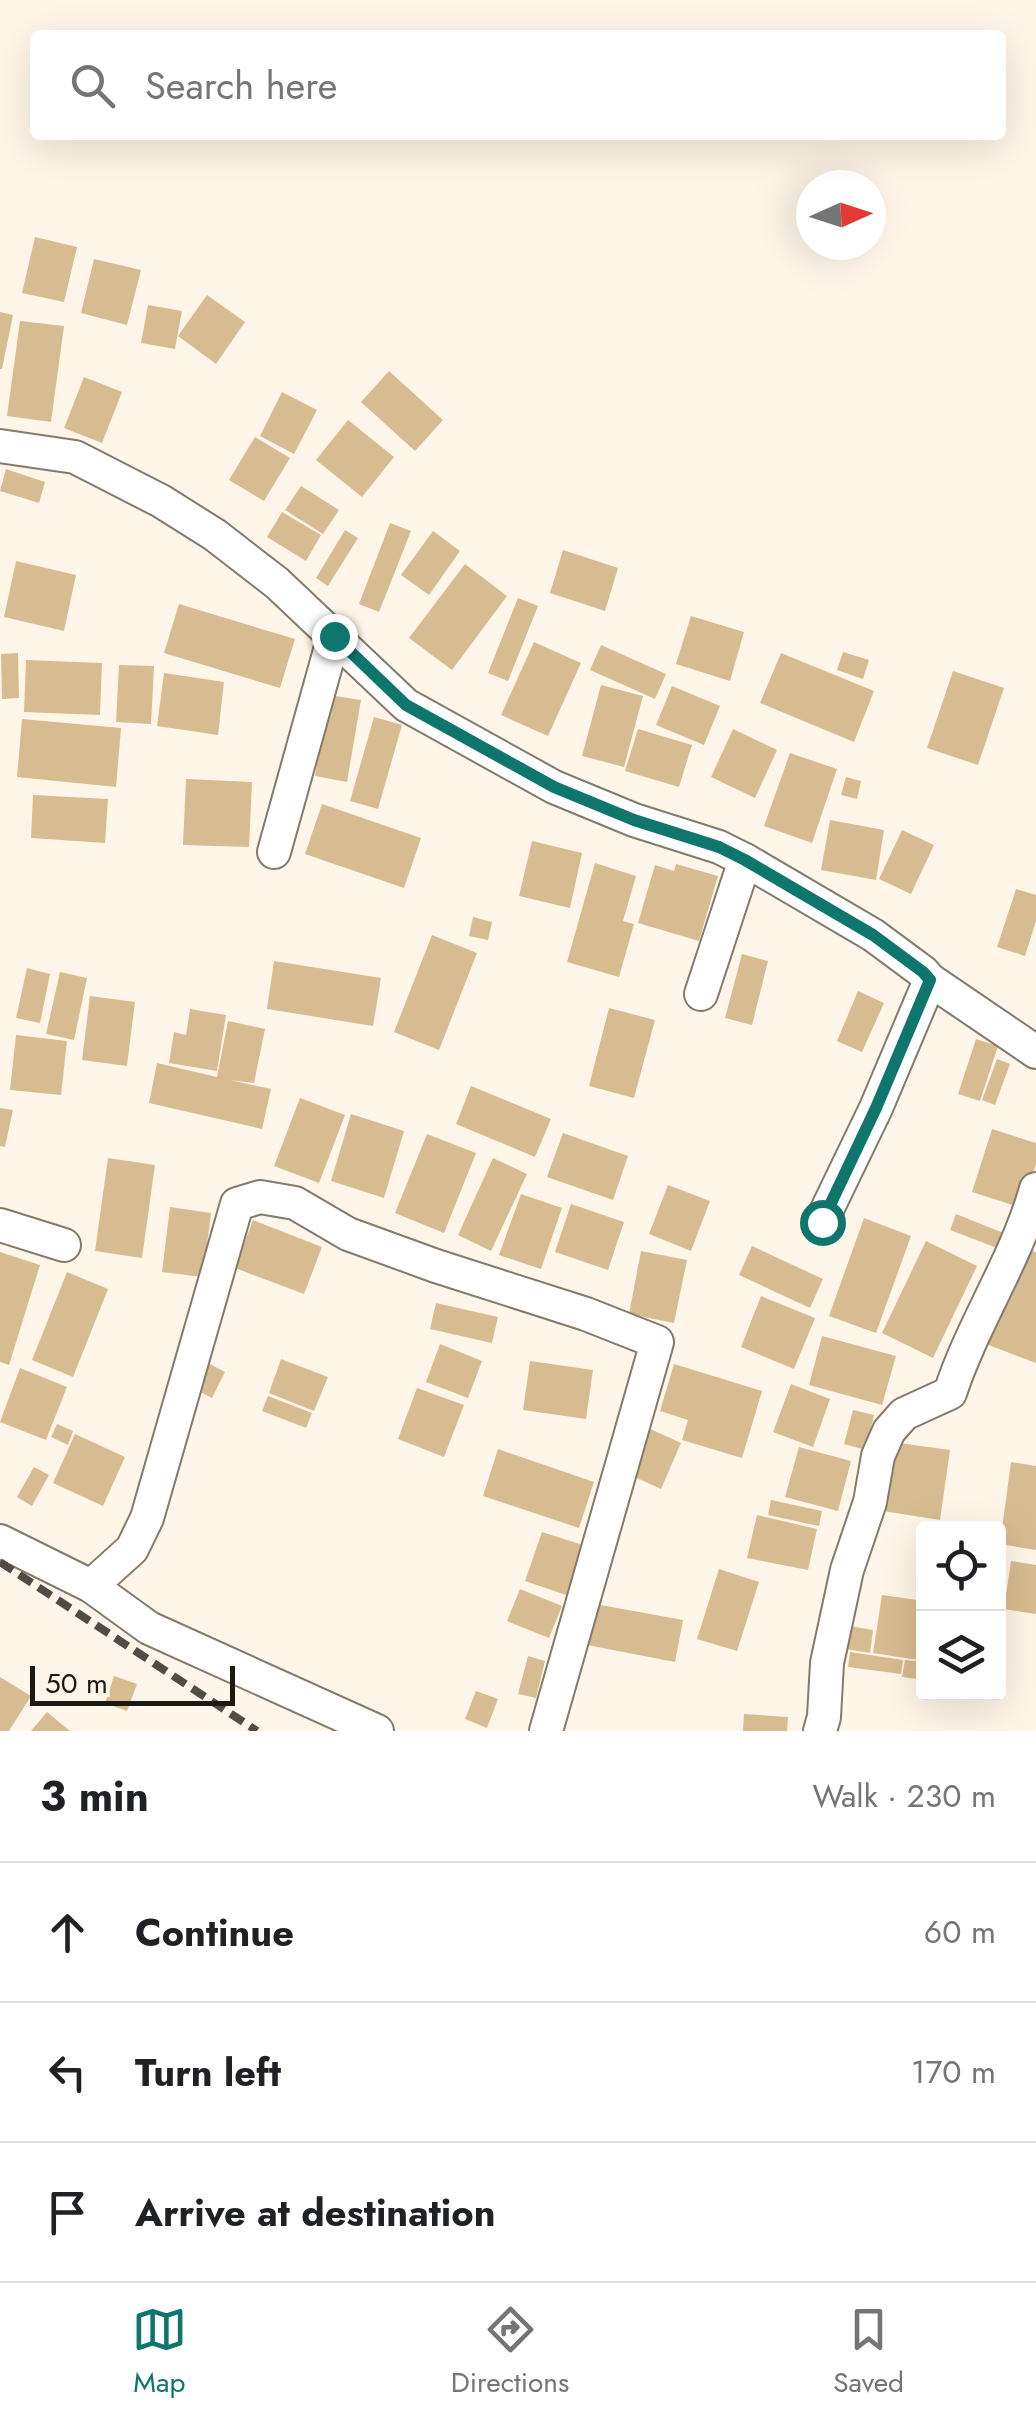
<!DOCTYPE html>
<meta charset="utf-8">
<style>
:root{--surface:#fff;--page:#f2f2f2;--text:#202124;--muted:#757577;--line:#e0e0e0;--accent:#0f766e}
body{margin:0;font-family:Jost,sans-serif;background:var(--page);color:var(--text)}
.controls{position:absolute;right:30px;bottom:30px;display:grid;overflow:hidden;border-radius:10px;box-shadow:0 10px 40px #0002}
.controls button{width:90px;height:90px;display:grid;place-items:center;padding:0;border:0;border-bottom:2px solid var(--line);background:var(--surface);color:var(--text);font:50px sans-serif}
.compass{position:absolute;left:796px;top:170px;width:90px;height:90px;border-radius:50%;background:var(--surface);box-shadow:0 10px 40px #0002;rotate:87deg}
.scale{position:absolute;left:30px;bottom:25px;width:205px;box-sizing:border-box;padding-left:10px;border:5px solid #1c1812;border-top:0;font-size:28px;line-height:35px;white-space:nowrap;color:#1c1812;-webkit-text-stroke:8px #fff6e9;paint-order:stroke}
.stop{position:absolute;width:30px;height:30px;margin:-22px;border:8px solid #0f766e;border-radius:50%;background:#fff}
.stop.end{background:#0f766e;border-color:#fff;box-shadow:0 2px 10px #0008}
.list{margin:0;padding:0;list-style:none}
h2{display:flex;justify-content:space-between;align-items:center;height:130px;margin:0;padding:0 40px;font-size:42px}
h2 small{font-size:32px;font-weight:400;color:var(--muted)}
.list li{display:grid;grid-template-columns:65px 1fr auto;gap:30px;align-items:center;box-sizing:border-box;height:140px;padding:0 40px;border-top:2px solid var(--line)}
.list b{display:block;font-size:38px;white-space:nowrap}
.list em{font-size:32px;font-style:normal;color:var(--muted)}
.icon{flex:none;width:55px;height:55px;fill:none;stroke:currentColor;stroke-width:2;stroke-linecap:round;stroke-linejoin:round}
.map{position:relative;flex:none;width:1036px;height:1731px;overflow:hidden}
.search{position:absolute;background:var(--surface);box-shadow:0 10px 40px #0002;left:30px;right:30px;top:30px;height:110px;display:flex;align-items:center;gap:25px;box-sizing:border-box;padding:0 35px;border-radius:10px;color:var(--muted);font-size:38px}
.sheet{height:550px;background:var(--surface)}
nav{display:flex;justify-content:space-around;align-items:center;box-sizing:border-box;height:140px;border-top:2px solid var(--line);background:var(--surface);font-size:28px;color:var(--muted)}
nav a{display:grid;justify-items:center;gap:5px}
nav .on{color:var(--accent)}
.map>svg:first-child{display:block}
.building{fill:#d8bc91}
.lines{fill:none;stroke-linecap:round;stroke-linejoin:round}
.minor-casing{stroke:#847a6b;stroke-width:36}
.minor{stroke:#fff;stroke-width:32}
.rail{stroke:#504b43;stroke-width:8;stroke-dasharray:15 8;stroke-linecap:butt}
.route{stroke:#0f766e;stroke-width:12}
</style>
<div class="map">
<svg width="1036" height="1731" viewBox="0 0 1036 1731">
<rect width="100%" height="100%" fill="#fff6e9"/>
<!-- building -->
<g class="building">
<path d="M35,237L77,247L64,302L22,293Z"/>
<path d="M94,259L141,270L127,325L81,313Z"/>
<path d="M207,295L245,322L216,364L178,336Z"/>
<path d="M148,305L182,311L175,349L141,343Z"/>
<path d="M0,312L13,315L2,369H0Z"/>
<path d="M20,321L64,326L51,422L7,416Z"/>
<path d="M389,371L443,420L415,451L361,402Z"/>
<path d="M84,377L122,392L102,443L64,428Z"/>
<path d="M282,392L317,410L294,454L260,436Z"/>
<path d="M348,420L394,457L362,497L316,460Z"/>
<path d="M255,437L290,458L264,501L229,480Z"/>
<path d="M6,469L45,482L39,503L0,491Z"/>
<path d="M301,486L339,510L323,534L285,510Z"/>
<path d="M282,512L321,535L306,561L267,537Z"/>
<path d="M390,523L411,531L379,612L359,604Z"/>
<path d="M345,530L358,538L328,586L316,578Z"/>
<path d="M433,531L460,551L429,595L401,575Z"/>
<path d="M563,550L618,568L605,611L550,593Z"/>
<path d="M16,561L76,575L64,631L4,617Z"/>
<path d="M465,564L507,596L452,670L409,638Z"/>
<path d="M518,598L538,606L508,681L488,673Z"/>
<path d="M179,604L295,639L280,688L164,653Z"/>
<path d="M691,616L744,632L730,681L676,664Z"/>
<path d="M534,642L581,663L548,736L501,715Z"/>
<path d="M601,645L666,674L655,699L590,670Z"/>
<path d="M843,652L869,660L863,679L837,670Z"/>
<path d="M18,653L19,698L2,699L1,654Z"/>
<path d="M781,653L874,691L854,742L760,703Z"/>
<path d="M26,660L102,663L100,715L24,712Z"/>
<path d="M119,665L154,666L151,724L116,722Z"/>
<path d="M953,671L1004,688L978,765L927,748Z"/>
<path d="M164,673L224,682L218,735L157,726Z"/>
<path d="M601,685L643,696L624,767L582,756Z"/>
<path d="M672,686L720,706L704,745L656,725Z"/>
<path d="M329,695L361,700L347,782L315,776Z"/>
<path d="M374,717L402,725L378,809L350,801Z"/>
<path d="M22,719L121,728L116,787L17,777Z"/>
<path d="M638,729L692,745L679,787L625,771Z"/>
<path d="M733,729L777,750L755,798L711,777Z"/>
<path d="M790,753L837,769L812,843L764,826Z"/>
<path d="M846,777L861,781L857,799L841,795Z"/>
<path d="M186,779L252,782L249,847L183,845Z"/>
<path d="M33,795L108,799L105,843L31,838Z"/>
<path d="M322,804L421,838L404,888L305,854Z"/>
<path d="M830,820L884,830L876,880L821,870Z"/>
<path d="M902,830L934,845L911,894L879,879Z"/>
<path d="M532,841L582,853L570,908L519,896Z"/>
<path d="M595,863L636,876L623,921L634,924L619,977L567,962Z"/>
<path d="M676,864L718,876L699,941L638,923L655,865L674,871Z"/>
<path d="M1016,889L1036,895V921L1025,956L997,947Z"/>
<path d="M473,917L492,922L488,940L469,936Z"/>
<path d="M432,935L477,953L439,1050L394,1032Z"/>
<path d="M742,954L768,961L752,1025L725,1018Z"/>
<path d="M274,961L381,978L373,1026L267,1009Z"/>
<path d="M27,968L50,974L40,1023L16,1018Z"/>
<path d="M60,972L87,978L74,1040L46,1034Z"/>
<path d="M858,991L884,1003L862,1052L837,1041Z"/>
<path d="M90,996L135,1002L127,1066L82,1060Z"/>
<path d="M609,1008L655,1020L634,1098L589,1086Z"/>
<path d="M190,1009L226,1015L217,1071L169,1063L174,1032L186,1035Z"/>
<path d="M228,1021L265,1029L254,1083L230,1080L271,1089L262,1129L149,1103L157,1063L217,1077Z"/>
<path d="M16,1035L67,1041L61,1095L10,1090Z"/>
<path d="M976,1039L998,1046L980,1101L958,1094Z"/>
<path d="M997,1059L1010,1064L995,1105L982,1100Z"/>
<path d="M471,1086L551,1119L535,1157L456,1124Z"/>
<path d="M300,1098L345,1115L319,1183L274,1166Z"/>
<path d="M0,1108L13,1110L5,1147L0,1146Z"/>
<path d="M351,1114L404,1131L384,1198L331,1181Z"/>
<path d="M992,1129L1036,1143V1164L1022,1208L972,1192Z"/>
<path d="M563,1133L628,1156L613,1200L547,1177Z"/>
<path d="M427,1134L476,1153L444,1233L395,1213Z"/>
<path d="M108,1158L155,1165L142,1258L95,1251Z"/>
<path d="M493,1158L527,1174L491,1251L458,1235Z"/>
<path d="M668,1185L710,1201L691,1251L649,1234Z"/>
<path d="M521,1194L562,1208L541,1269L499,1255Z"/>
<path d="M571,1204L624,1222L608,1270L555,1252Z"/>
<path d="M170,1207L211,1213L203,1277L162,1272Z"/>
<path d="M956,1214L1011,1236L1005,1251L950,1230Z"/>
<path d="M864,1218L911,1236L876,1333L829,1316Z"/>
<path d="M253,1220L322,1247L304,1294L235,1268Z"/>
<path d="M926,1241L977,1266L933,1358L882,1333Z"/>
<path d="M752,1246L823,1279L810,1308L739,1275Z"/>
<path d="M1022,1247L1036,1252V1363L986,1344Z"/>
<path d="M641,1251L687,1260L674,1323L629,1314Z"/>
<path d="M0,1252L40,1265L9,1365L0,1362Z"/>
<path d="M67,1272L108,1289L73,1377L32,1360Z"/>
<path d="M761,1296L815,1318L794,1369L741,1347Z"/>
<path d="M436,1303L498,1317L492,1343L430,1329Z"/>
<path d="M822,1336L896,1356L882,1405L809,1385Z"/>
<path d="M440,1344L482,1361L468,1398L426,1382Z"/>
<path d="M281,1359L328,1377L314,1411L269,1393Z"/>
<path d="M204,1361L225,1372L212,1398L191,1387Z"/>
<path d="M530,1361L593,1370L586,1419L523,1410Z"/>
<path d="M674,1364L762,1391L742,1458L682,1440L688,1420L660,1411Z"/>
<path d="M20,1368L67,1387L46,1440L0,1422Z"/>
<path d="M791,1384L830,1399L813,1447L773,1432Z"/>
<path d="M417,1388L464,1405L444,1457L398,1439Z"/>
<path d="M268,1396L312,1413L306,1428L262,1411Z"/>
<path d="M853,1410L874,1415L866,1450L844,1444Z"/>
<path d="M57,1424L73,1431L68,1445L51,1437Z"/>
<path d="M646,1427L681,1443L661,1489L626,1473Z"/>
<path d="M75,1434L125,1457L103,1506L53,1483Z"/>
<path d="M892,1442L950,1450L940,1520L883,1511Z"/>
<path d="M799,1447L851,1461L838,1511L785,1497Z"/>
<path d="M498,1449L594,1482L579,1528L483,1496Z"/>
<path d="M1011,1462L1036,1466V1550L1000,1544Z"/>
<path d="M34,1467L49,1475L32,1506L17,1497Z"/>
<path d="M771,1500L822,1511L819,1526L768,1515Z"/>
<path d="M757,1515L817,1529L808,1570L747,1558Z"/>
<path d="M542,1532L583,1545L566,1595L525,1581Z"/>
<path d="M1011,1561L1036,1565V1614L1004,1609Z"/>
<path d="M719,1569L759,1582L737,1651L697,1639Z"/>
<path d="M520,1589L562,1606L549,1638L507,1621Z"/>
<path d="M882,1595L924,1601V1632L918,1660L873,1653Z"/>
<path d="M595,1604L683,1620L675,1662L587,1645Z"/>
<path d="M849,1626L873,1630L870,1653L846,1649Z"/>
<path d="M850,1652L903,1660L901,1674L848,1667Z"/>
<path d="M528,1656L545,1661L536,1698L518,1694Z"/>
<path d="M905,1660L924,1662V1680L902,1677Z"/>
<path d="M114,1676L137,1684L127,1711L105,1703Z"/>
<path d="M0,1677L31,1696L9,1731H0Z"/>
<path d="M476,1691L498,1699L487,1728L465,1719Z"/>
<path d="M47,1712L70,1731H31Z"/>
<path d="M744,1714L788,1717L787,1731H743Z"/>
</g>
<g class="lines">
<!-- minor casing -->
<g class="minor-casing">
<g id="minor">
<path d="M0,446L75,457L161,501L215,535L277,583L406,705L554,787L634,820L719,847L745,860L873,935L923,972L930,980L1036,1052"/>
<path d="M274,852L334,636"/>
<path d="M701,994L745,860"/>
<path d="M821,1222L876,1108L930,980"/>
<path d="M0,1225L64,1245"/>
<path d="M0,1541L91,1586L149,1628L377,1731"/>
<path d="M91,1586L132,1549L147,1518L237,1204L260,1197L295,1203L348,1234L436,1266L586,1314L657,1342L546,1731"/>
<path d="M820,1731L824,1717L827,1663L847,1570L870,1502L878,1456L889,1431L904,1414L950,1393C973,1323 1016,1260 1036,1189"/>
</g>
</g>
<!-- minor -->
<use href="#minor" class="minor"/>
<!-- rail -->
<path class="rail" d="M0,1562L257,1731"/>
</g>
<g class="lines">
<!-- route -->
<path class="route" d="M334,636L406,705L554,787L634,820L719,847L745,860L873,935L923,972L930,980L876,1108L822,1222"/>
</g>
</svg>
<div class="controls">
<button><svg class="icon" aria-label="locate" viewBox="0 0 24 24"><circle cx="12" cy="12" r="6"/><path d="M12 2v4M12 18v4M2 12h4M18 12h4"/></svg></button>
<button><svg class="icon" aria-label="layers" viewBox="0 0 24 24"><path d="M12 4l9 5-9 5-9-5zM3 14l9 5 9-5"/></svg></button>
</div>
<svg class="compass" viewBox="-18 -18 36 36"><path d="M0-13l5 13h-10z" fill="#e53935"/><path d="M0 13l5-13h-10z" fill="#757577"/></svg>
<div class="scale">50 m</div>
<div class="stop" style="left:822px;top:1222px"></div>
<div class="stop end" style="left:334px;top:636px"></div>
<div class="search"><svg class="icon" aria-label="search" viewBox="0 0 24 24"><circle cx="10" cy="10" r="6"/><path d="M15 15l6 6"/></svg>Search here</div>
</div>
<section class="sheet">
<h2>3 min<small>Walk · 230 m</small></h2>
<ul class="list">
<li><svg class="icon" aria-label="ahead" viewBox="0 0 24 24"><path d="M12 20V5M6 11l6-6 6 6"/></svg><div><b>Continue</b></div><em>60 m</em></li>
<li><svg class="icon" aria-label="left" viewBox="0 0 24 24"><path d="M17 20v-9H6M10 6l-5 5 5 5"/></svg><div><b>Turn left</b></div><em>170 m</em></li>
<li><svg class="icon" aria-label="arrive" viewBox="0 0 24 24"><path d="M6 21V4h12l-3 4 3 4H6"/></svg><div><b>Arrive at destination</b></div></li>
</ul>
</section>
<nav>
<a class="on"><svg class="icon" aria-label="map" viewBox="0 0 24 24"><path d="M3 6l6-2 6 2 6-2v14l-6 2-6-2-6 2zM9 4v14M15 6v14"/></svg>Map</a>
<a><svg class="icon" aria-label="directions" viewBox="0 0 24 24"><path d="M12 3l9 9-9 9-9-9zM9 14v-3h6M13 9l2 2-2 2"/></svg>Directions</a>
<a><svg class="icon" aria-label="saved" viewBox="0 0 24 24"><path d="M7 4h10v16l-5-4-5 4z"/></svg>Saved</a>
</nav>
